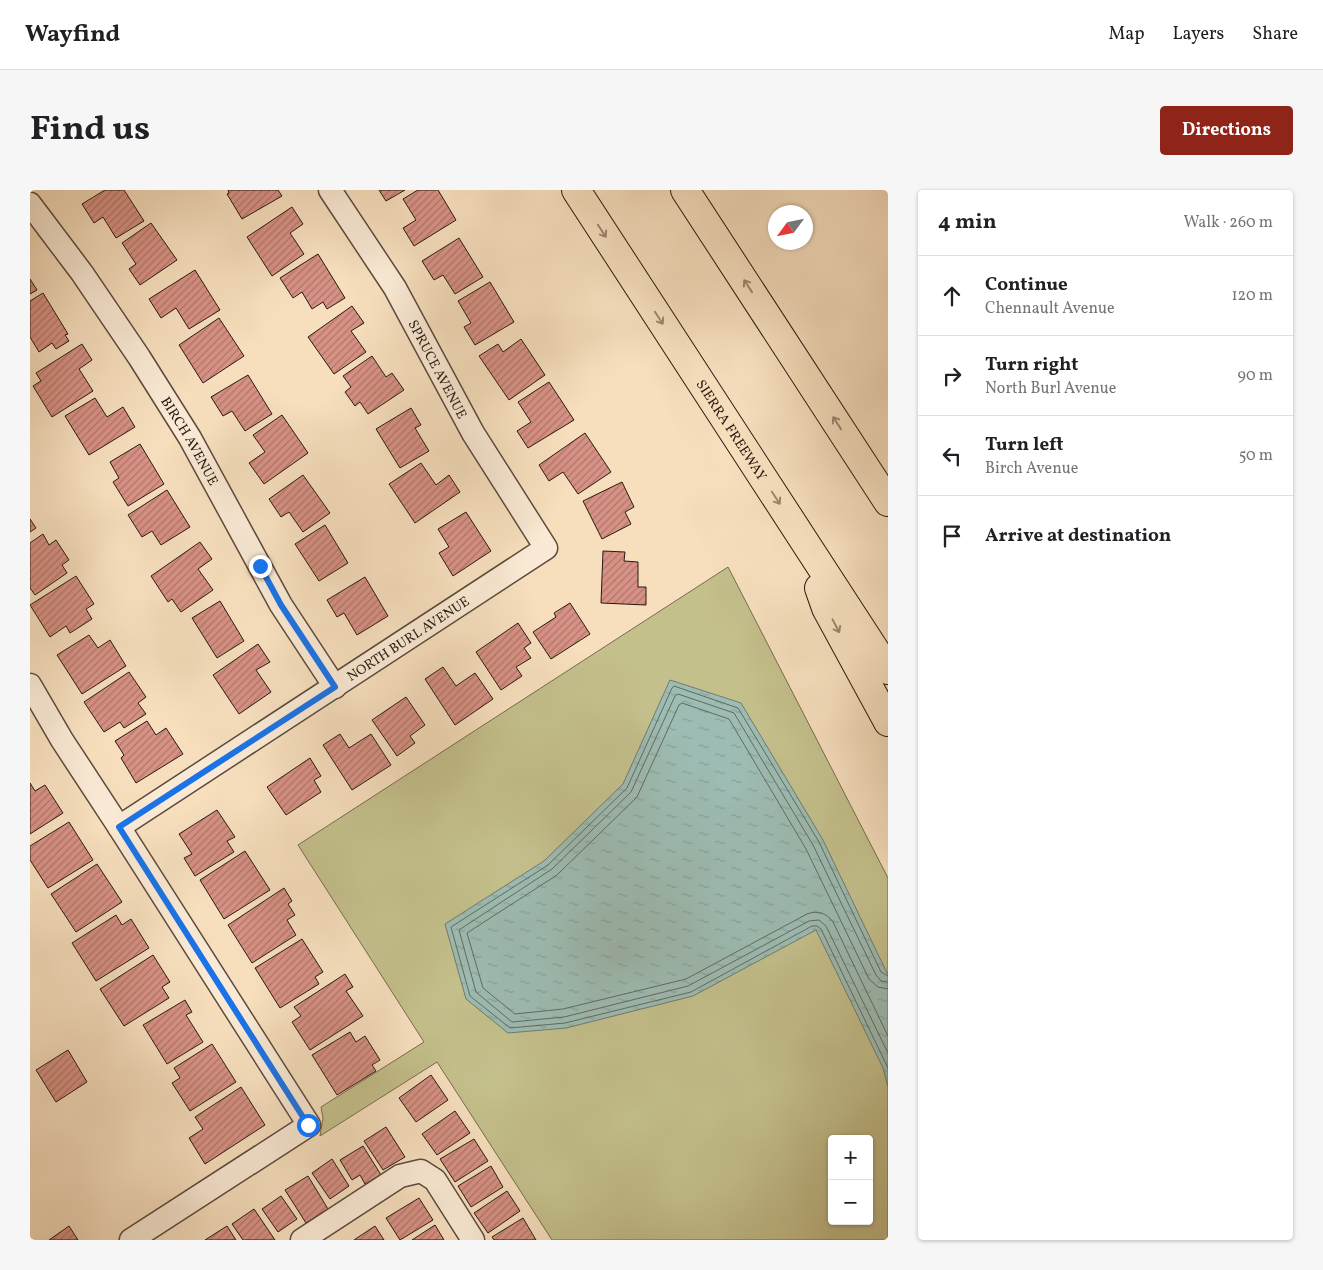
<!DOCTYPE html>
<meta charset="utf-8">
<style>
:root{--surface:#fff;--page:#f6f6f6;--text:#202124;--muted:#757577;--line:#e0e0e0;--accent:#8f2418}
body{margin:0;font-family:Vollkorn,serif;background:var(--page);color:var(--text)}
.controls{position:absolute;right:15px;bottom:15px;display:grid;overflow:hidden;border-radius:5px;box-shadow:0 1px 4px #0004}
.controls button{width:45px;height:45px;display:grid;place-items:center;padding:0;border:0;border-bottom:1px solid var(--line);background:var(--surface);color:var(--text);font:25px sans-serif}
.compass{position:absolute;left:738px;top:15px;width:45px;height:45px;border-radius:50%;background:var(--surface);box-shadow:0 1px 4px #0004;rotate:237deg}
.stop{position:absolute;width:15px;height:15px;margin:-11px;border:4px solid #1a73e8;border-radius:50%;background:#fff}
.stop.end{background:#1a73e8;border-color:#fff;box-shadow:0 1px 5px #0008}
.list{margin:0;padding:0;list-style:none}
h2{display:flex;justify-content:space-between;align-items:center;height:65px;margin:0;padding:0 20px;font-size:21px}
h2 small{font-size:16px;font-weight:400;color:var(--muted)}
.list li{display:grid;grid-template-columns:32px 1fr auto;gap:15px;align-items:center;box-sizing:border-box;height:80px;padding:0 20px;border-top:1px solid var(--line)}
.list b{display:block;font-size:19px;white-space:nowrap}
.list p{margin:0;font-size:16px;white-space:nowrap;color:var(--muted)}
.list em{font-size:16px;font-style:normal;color:var(--muted)}
.icon{flex:none;width:28px;height:28px;fill:none;stroke:currentColor;stroke-width:2;stroke-linecap:round;stroke-linejoin:round}
.map{position:relative;flex:none;width:858px;height:1050px;overflow:hidden;border-radius:5px}
header{display:flex;align-items:center;gap:30px;box-sizing:border-box;height:70px;padding:0 25px;background:var(--surface);border-bottom:1px solid var(--line)}
header strong{font-size:24px}
nav{display:flex;gap:28px;margin-inline-start:auto;font-size:18px}
.intro{display:flex;align-items:center;justify-content:space-between;box-sizing:border-box;height:120px;padding:0 30px}
h1{margin:0;font-size:35px}
.button{padding:12px 22px;border-radius:5px;background:var(--accent);color:#fff;font-size:18px;font-weight:700}
main{display:flex;gap:30px;padding:0 30px}
aside{flex:1;background:var(--surface);border-radius:5px;box-shadow:0 1px 4px #0004}
.map>svg:first-child{display:block}
.grass{fill:#c4c08c;stroke:#766c4e;fill-rule:evenodd}
.water{fill:url(#water-ripples);stroke:#6e7b72}
.lines{fill:none;stroke-linecap:round;stroke-linejoin:round}
.shore{stroke:#626a62;stroke-width:1}
.building{fill:url(#building-hatch);stroke:#281911}
.minor-casing{stroke:#5c4a3c;stroke-width:25}
.motorway-casing{stroke:#281911;stroke-width:30}
.minor{stroke:#faead5;stroke-width:22}
.motorway{stroke:#f7dfbe;stroke-width:28}
.oneway{stroke:#9a8670}
.route{stroke:#1a73e8;stroke-width:6}
.labels{text-anchor:middle;stroke-width:5;stroke-linejoin:round;paint-order:stroke}
.street-label{font-size:14px;fill:#281911;stroke:#faead5}
</style>
<header>
<strong>Wayfind</strong>
<nav><a>Map</a><a>Layers</a><a>Share</a></nav>
</header>
<div class="intro"><h1>Find us</h1><a class="button">Directions</a></div>
<main>
<div class="map">
<svg width="858" height="1050" viewBox="0 0 858 1050">
<defs>
<pattern id="water-ripples" width="26" height="14" patternUnits="userSpaceOnUse" patternTransform="scale(1.25)"><rect width="26" height="14" fill="#9dbcb3"/><path d="M2 4q2-2 4 0t4 0M15 11q2-2 4 0t4 0" fill="none" stroke="#87a199"/></pattern>
<pattern id="building-hatch" width="6" height="6" patternUnits="userSpaceOnUse" patternTransform="scale(1.25)"><rect width="6" height="6" fill="#d89185"/><path d="M-1 1l2-2M0 6l6-6M5 7l2-2" fill="none" stroke="#af766b"/></pattern>
</defs>
<rect width="100%" height="100%" fill="#f7dfbe"/>
<filter id="stains"><feTurbulence type="fractalNoise" baseFrequency=".004" numOctaves="4"/><feColorMatrix values="0 0 0 0 .2 0 0 0 0 .09 0 0 0 0 .02 0 0 0 .5 -.17"/></filter>
<radialGradient id="worn" r=".72"><stop offset=".6" stop-color="#630" stop-opacity="0"/><stop offset="1" stop-color="#630" stop-opacity=".3"/></radialGradient>
<!-- grass -->
<path class="grass" d="M698,377L858,688V1050H522L407,872L290,946L293,928L291,917L394,852L268,655ZM802,949H839V1031H802Z"/>
<!-- water -->
<path class="water" d="M640,490L711,513L793,650L858,785V897L853,878L786,740L663,806L536,838L478,843L436,809L415,734L514,671L593,594Z"/>
<g class="lines">
<!-- shore -->
<g class="shore">
<path d="M858,786L851,782L789,652L708,518L644,496L642,498L597,598L518,675L421,737L440,806L480,838L535,833L661,802L782,736H787L791,739L858,878"/>
<path d="M858,792L851,791L846,785L783,655L704,523L648,504L645,506L601,602L522,679L429,740L446,802L482,832L534,827L658,796L779,731L789,730L796,736L858,863"/>
<path d="M858,799L848,797L839,789L776,659L699,529L652,513L649,515L607,607L527,685L437,743L453,798L485,824L533,819L656,789L777,724C788,720 796,723 803,732L858,846"/>
</g>
</g>
<!-- building -->
<g class="building">
<path d="M75,0H94L114,31L86,48L73,27L64,33L52,14Z"/>
<path d="M198,0H248L252,6L212,29L197,4L199,3Z"/>
<path d="M349,0H375L356,11Z"/>
<path d="M388,0H408L426,30L384,56L373,38L386,30L373,9Z"/>
<path d="M262,17L273,34L260,43L274,64L242,86L217,47Z"/>
<path d="M121,33L147,70L110,95L99,79L106,74L92,53Z"/>
<path d="M429,48L453,87L425,104L413,85L404,90L392,71Z"/>
<path d="M288,64L315,108L297,119L293,112L282,119L272,102L263,108L250,88Z"/>
<path d="M165,80L190,120L159,139L146,118L131,128L119,109Z"/>
<path d="M0,89L7,100L0,104Z"/>
<path d="M460,92L484,132L445,155L434,137L441,133L428,111Z"/>
<path d="M13,103L38,144L35,145L39,151L26,159L22,153L9,162L0,147V111Z"/>
<path d="M322,116L334,133L321,141L336,162L304,184L278,147Z"/>
<path d="M189,128L214,166L173,193L149,155Z"/>
<path d="M491,149L515,185L479,210L449,166L468,154L473,162Z"/>
<path d="M52,154L62,170L49,179L63,201L22,227L3,196L11,191L6,183Z"/>
<path d="M342,166L356,187L362,183L374,200L338,224L330,212L325,216L315,202L321,197L313,186Z"/>
<path d="M218,185L242,224L215,241L202,221L193,226L181,207Z"/>
<path d="M519,192L544,230L498,258L487,241L501,232L488,212Z"/>
<path d="M65,208L77,227L93,217L105,237L59,265L35,226Z"/>
<path d="M381,218L391,235L385,238L399,261L370,278L346,239Z"/>
<path d="M252,225L278,263L234,294L219,273L235,262L223,245Z"/>
<path d="M555,243L581,282L548,304L533,282L519,291L509,275Z"/>
<path d="M110,254L134,294L98,316L83,292L89,288L80,272Z"/>
<path d="M391,273L406,295L419,285L430,302L385,333L359,294Z"/>
<path d="M273,285L300,323L273,342L259,322L251,327L239,309Z"/>
<path d="M592,292L604,317L595,322L601,334L572,349L553,311Z"/>
<path d="M137,300L160,337L131,355L122,341L112,347L98,325Z"/>
<path d="M436,322L461,361L423,386L409,363L419,357L408,339Z"/>
<path d="M0,329L6,338L0,342Z"/>
<path d="M295,335L318,373L289,391L265,354Z"/>
<path d="M13,344L19,355L26,350L39,370L32,375L37,383L5,405L0,398V353Z"/>
<path d="M170,352L182,369L168,379L183,400L151,422L142,409L138,412L121,386Z"/>
<path d="M573,361L595,362L594,371L608,372V397H616V415L571,413Z"/>
<path d="M46,386L64,414L56,419L62,429L40,443L36,436L20,447L0,415Z"/>
<path d="M335,387L358,426L327,445L314,423L307,427L297,410Z"/>
<path d="M190,411L214,451L187,468L162,428Z"/>
<path d="M540,413L560,444L521,469L503,442L526,427L524,423Z"/>
<path d="M488,433L501,453L494,458L501,468L486,477L492,486L471,500L446,462Z"/>
<path d="M59,445L68,458L80,450L96,476L52,504L27,465Z"/>
<path d="M228,454L240,472L226,480L241,502L209,524L183,485Z"/>
<path d="M413,477L426,496L445,483L463,509L425,535L395,489Z"/>
<path d="M99,482L116,507L108,513L116,524L94,538L90,532L74,542L54,512Z"/>
<path d="M376,507L395,535L380,546L385,553L367,566L342,530Z"/>
<path d="M117,531L126,545L136,538L153,564L106,593L91,568L94,565L85,551Z"/>
<path d="M310,544L319,558L341,544L361,575L322,600L293,555Z"/>
<path d="M280,568L291,586L284,590L291,602L256,625L237,597Z"/>
<path d="M0,593L5,601L15,595L33,623L0,644Z"/>
<path d="M187,620L205,647L197,651L204,662L165,686L154,668L162,664L149,644Z"/>
<path d="M39,632L63,670L18,698L0,670V656Z"/>
<path d="M215,661L240,700L194,729L170,690Z"/>
<path d="M67,674L92,712L46,742L21,704Z"/>
<path d="M254,698L262,711L258,714L265,725L257,730L266,745L222,773L198,735Z"/>
<path d="M86,725L92,735L101,729L119,758L66,791L42,753Z"/>
<path d="M272,749L293,782L285,787L289,794L250,818L225,778Z"/>
<path d="M123,765L140,792L132,797L139,808L94,836L70,799Z"/>
<path d="M315,784L323,797L316,801L333,826L280,860L262,832L271,826L264,817Z"/>
<path d="M155,810L162,822L156,825L173,852L137,874L113,835Z"/>
<path d="M320,842L326,852L335,846L350,870L342,875L346,881L307,905L282,865Z"/>
<path d="M182,854L206,892L160,921L142,893L150,888L144,878Z"/>
<path d="M38,860L57,892L26,912L6,880Z"/>
<path d="M401,885L418,910L386,932L369,908Z"/>
<path d="M211,897L235,935L175,974L159,948L173,939L165,927Z"/>
<path d="M425,921L440,943L407,965L392,944Z"/>
<path d="M356,937L375,967L353,980L334,951Z"/>
<path d="M444,949L458,971L425,992L410,969Z"/>
<path d="M333,956L351,985L335,994L330,985L322,990L310,970Z"/>
<path d="M302,969L319,996L300,1009L282,983Z"/>
<path d="M461,976L473,997L441,1017L428,996Z"/>
<path d="M278,986L298,1019L276,1033L255,1000Z"/>
<path d="M477,1001L490,1021L458,1043L444,1023Z"/>
<path d="M251,1006L267,1029L248,1042L232,1019Z"/>
<path d="M389,1008L403,1030L370,1050L356,1028Z"/>
<path d="M224,1019L245,1050H213L202,1034Z"/>
<path d="M493,1028L506,1050H464L462,1047Z"/>
<path d="M405,1035L414,1050H382Z"/>
<path d="M39,1036L48,1050H19Z"/>
<path d="M197,1036L206,1050H175Z"/>
<path d="M345,1036L354,1050H324Z"/>
</g>
<g class="lines">
<!-- minor casing -->
<g class="minor-casing">
<g id="minor">
<path id="s1" d="M0,14L52,83L109,167L160,248L251,415L305,497"/>
<path d="M0,495L32,550L89,637L279,935L101,1050"/>
<path id="s2" d="M89,637L516,358L443,243L365,98L300,0"/>
<path d="M272,1050L370,986L391,981L405,990L443,1050"/>
</g>
</g>
<!-- motorway casing -->
<g class="motorway-casing">
<g id="motorway">
<path id="s3" d="M546,0L858,480"/>
<path d="M655,0L858,312"/>
<path d="M789,398L796,418L858,532"/>
</g>
</g>
<!-- minor -->
<use href="#minor" class="minor"/>
<!-- motorway -->
<use href="#motorway" class="motorway"/>
</g>
<!-- one-way arrows -->
<defs><path id="oneway-shaft" d="M-6 0H5M1.5-3L5.5 0L1.5 3" fill="none" stroke-width="1.6" stroke-linecap="round" stroke-linejoin="round" transform="scale(1.25)"/></defs>
<g class="oneway">
<use href="#oneway-shaft" transform="translate(572 41) rotate(57)"/>
<use href="#oneway-shaft" transform="translate(718 96) rotate(-123)"/>
<use href="#oneway-shaft" transform="translate(629 128) rotate(57)"/>
<use href="#oneway-shaft" transform="translate(807 233) rotate(-123)"/>
<use href="#oneway-shaft" transform="translate(746 308) rotate(57)"/>
<use href="#oneway-shaft" transform="translate(806 436) rotate(62)"/>
</g>
<g class="lines">
<!-- route -->
<path class="route" d="M230,376L251,415L305,497L89,637L278,935"/>
</g>
<g class="labels">
<!-- street labels -->
<g class="street-label">
<text transform="translate(408 179) rotate(62)" y="5">SPRUCE AVENUE</text>
<text dy="5" stroke="none"><textPath href="#s3" startOffset="286">SIERRA FREEWAY</textPath></text>
<text dy="5" stroke="none"><textPath href="#s1" startOffset="286">BIRCH AVENUE</textPath></text>
<text dy="5" stroke="none"><textPath href="#s2" startOffset="345">NORTH BURL AVENUE</textPath></text>
</g>
</g>
<rect width="100%" height="100%" filter="url(#stains)"/>
<rect width="100%" height="100%" fill="url(#worn)"/>
</svg>
<div class="controls">
<button>+</button>
<button>−</button>
</div>
<svg class="compass" viewBox="-18 -18 36 36"><path d="M0-13l5 13h-10z" fill="#e53935"/><path d="M0 13l5-13h-10z" fill="#757577"/></svg>
<div class="stop" style="left:278px;top:935px"></div>
<div class="stop end" style="left:230px;top:376px"></div>
</div>
<aside>
<h2>4 min<small>Walk · 260 m</small></h2>
<ul class="list">
<li><svg class="icon" aria-label="ahead" viewBox="0 0 24 24"><path d="M12 20V5M6 11l6-6 6 6"/></svg><div><b>Continue</b><p>Chennault Avenue</p></div><em>120 m</em></li>
<li><svg class="icon" aria-label="right" viewBox="0 0 24 24"><path d="M7 20v-9h11M14 6l5 5-5 5"/></svg><div><b>Turn right</b><p>North Burl Avenue</p></div><em>90 m</em></li>
<li><svg class="icon" aria-label="left" viewBox="0 0 24 24"><path d="M17 20v-9H6M10 6l-5 5 5 5"/></svg><div><b>Turn left</b><p>Birch Avenue</p></div><em>50 m</em></li>
<li><svg class="icon" aria-label="arrive" viewBox="0 0 24 24"><path d="M6 21V4h12l-3 4 3 4H6"/></svg><div><b>Arrive at destination</b></div></li>
</ul>
</aside>
</main>
